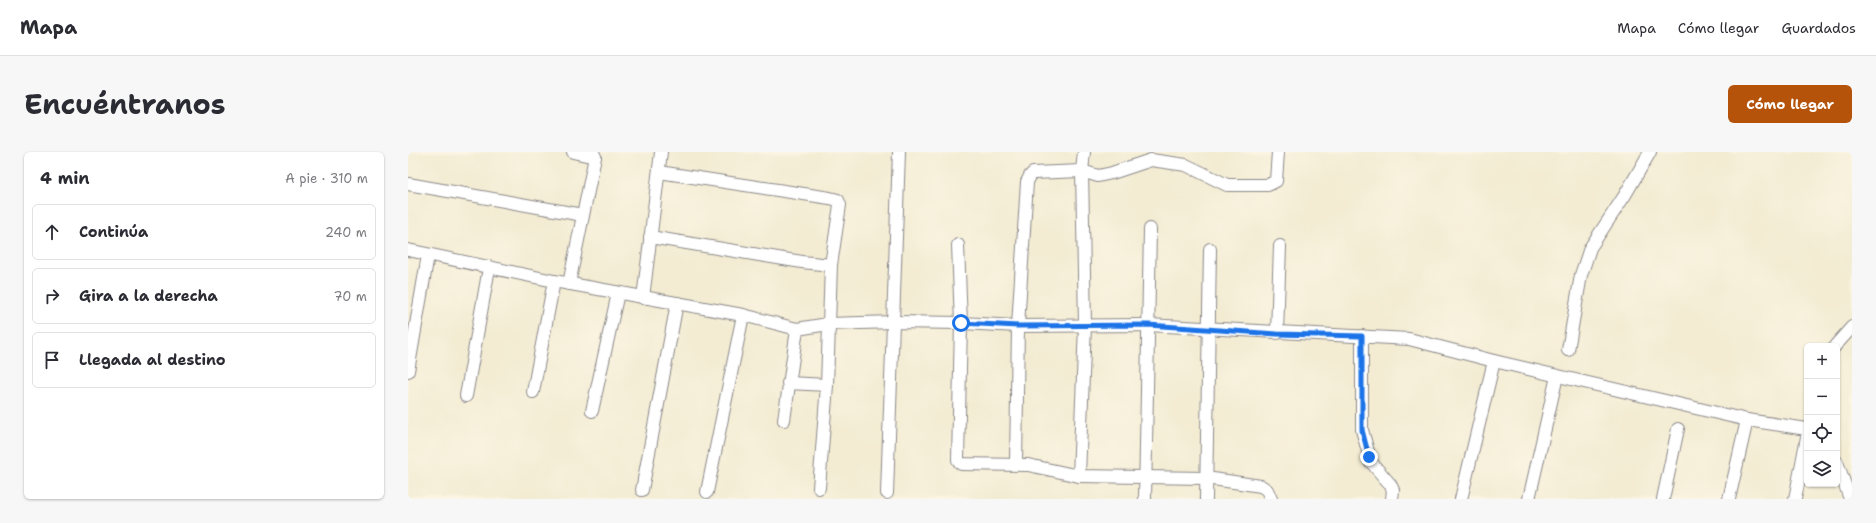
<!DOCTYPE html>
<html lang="es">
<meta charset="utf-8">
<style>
:root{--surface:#fff;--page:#f7f7f7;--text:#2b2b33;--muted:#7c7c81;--line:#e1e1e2;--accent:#b45309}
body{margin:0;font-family:"Shantell Sans",sans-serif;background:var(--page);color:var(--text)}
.controls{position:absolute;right:12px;bottom:12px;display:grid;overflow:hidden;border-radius:6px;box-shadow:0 1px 3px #0004}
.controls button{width:36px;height:36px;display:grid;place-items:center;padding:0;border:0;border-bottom:1px solid var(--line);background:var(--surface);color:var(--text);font:20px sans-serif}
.stop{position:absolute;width:12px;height:12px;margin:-9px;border:3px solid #1a73e8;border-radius:50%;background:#fff}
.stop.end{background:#1a73e8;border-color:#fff;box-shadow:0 1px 4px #0008}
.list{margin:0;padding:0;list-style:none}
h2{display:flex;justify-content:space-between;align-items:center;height:52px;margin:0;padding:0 16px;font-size:17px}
h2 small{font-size:13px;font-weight:400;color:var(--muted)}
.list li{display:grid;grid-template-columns:26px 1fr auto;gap:12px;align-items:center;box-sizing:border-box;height:56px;margin:0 8px 8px;padding:0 8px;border:1px solid var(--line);border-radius:6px}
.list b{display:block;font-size:15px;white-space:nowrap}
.list em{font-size:13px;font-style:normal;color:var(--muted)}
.icon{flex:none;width:22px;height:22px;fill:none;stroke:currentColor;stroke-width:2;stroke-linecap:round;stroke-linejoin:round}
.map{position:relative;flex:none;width:1444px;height:347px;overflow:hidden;border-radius:6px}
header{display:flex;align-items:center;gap:24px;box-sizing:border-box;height:56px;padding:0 20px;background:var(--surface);border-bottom:1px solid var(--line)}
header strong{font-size:19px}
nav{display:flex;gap:22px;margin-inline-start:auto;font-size:14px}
.intro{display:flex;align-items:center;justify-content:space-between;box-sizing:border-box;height:96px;padding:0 24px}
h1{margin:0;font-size:28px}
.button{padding:10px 18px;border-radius:6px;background:var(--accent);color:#fff;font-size:14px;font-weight:700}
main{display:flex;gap:24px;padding:0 24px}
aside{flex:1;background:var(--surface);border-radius:6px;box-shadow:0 1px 3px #0004}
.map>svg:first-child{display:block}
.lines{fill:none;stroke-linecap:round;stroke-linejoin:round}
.minor-casing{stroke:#8a8787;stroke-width:14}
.minor{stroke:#fff;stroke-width:12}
.route{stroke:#1a73e8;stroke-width:5}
</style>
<header>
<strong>Mapa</strong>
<nav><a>Mapa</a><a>Cómo llegar</a><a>Guardados</a></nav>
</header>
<div class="intro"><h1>Encuéntranos</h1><a class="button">Cómo llegar</a></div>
<main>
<aside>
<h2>4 min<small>A pie · 310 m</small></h2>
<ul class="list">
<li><svg class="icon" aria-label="ahead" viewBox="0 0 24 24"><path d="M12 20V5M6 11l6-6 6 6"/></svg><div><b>Continúa</b></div><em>240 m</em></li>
<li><svg class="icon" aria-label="right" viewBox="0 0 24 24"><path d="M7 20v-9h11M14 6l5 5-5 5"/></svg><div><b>Gira a la derecha</b></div><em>70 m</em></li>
<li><svg class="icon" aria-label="arrive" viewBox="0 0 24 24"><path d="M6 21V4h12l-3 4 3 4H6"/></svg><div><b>Llegada al destino</b></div></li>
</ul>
</aside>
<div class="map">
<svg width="1444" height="347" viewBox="0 0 1444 347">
<rect width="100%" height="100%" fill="#fcf5e5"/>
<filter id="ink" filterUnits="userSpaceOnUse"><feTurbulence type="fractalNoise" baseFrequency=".025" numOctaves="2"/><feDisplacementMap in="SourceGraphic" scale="8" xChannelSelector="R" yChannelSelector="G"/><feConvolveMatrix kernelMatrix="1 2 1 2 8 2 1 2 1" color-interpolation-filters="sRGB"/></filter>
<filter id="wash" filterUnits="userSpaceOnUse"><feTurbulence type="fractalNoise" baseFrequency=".012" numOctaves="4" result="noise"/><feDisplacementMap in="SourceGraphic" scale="16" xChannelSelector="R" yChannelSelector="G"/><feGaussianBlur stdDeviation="0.9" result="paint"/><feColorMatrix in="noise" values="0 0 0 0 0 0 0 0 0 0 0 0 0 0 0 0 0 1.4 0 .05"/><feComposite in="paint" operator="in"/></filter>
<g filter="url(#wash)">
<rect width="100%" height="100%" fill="#f3ecd3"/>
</g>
<g filter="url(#ink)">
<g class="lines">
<!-- minor casing -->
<g class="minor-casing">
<g id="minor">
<path d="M165,0L187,5"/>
<path d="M251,20L422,46L430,48L432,53L423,113L419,233L411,336"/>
<path d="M0,32L175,63"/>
<path d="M242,85L394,110L423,113"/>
<path d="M550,93L553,171L550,308L553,312L620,313L671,324L798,326L853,334L859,338L863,347"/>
<path d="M0,98L146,129L335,163L389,177L420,172L486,170L553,171L610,174L740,173L1001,187L1086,209L1339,268L1399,277"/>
<path d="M161,132L187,5L185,0"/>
<path d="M235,146L253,0"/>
<path d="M869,181L872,94"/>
<path d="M954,184V278L963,310L982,332L985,338L984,347"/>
<path d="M1427,194L1444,175"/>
<path d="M1160,198L1173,123L1182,96L1217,43L1242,0"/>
<path d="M0,219L20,103"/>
<path d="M380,231L419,233"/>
<path d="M125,240L146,129"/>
<path d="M58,244L81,116"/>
<path d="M184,259L210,141"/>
<path d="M376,268L389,177"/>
<path d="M1429,310L1442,347"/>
<path d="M608,312L610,174L619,30L622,24L625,21L674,19L690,24L704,21L743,8L778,13L819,33H860L868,29L870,0"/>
<path d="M671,324L677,173L674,19L676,0"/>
<path d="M234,338L269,151"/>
<path d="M299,340L335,163"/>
<path d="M479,341L491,0"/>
<path d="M737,347L742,77"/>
<path d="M798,347L802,97"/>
<path d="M1053,347L1086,209"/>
<path d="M1121,347L1149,224"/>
<path d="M1255,347L1270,277"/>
<path d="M1321,347L1339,268"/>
<path d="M1387,347L1399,285"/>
</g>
</g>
<!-- minor -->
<use href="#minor" class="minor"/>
</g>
</g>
<g class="lines" filter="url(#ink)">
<!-- route -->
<path class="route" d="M553,171L610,174L740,173L869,182L954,184V278L961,305"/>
</g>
</svg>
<div class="controls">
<button>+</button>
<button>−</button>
<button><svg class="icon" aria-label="locate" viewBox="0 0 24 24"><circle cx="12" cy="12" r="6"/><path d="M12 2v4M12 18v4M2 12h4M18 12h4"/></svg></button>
<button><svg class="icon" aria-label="layers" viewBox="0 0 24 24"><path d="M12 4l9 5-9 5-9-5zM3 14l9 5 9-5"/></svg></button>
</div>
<div class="stop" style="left:553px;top:171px"></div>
<div class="stop end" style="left:961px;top:305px"></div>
</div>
</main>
